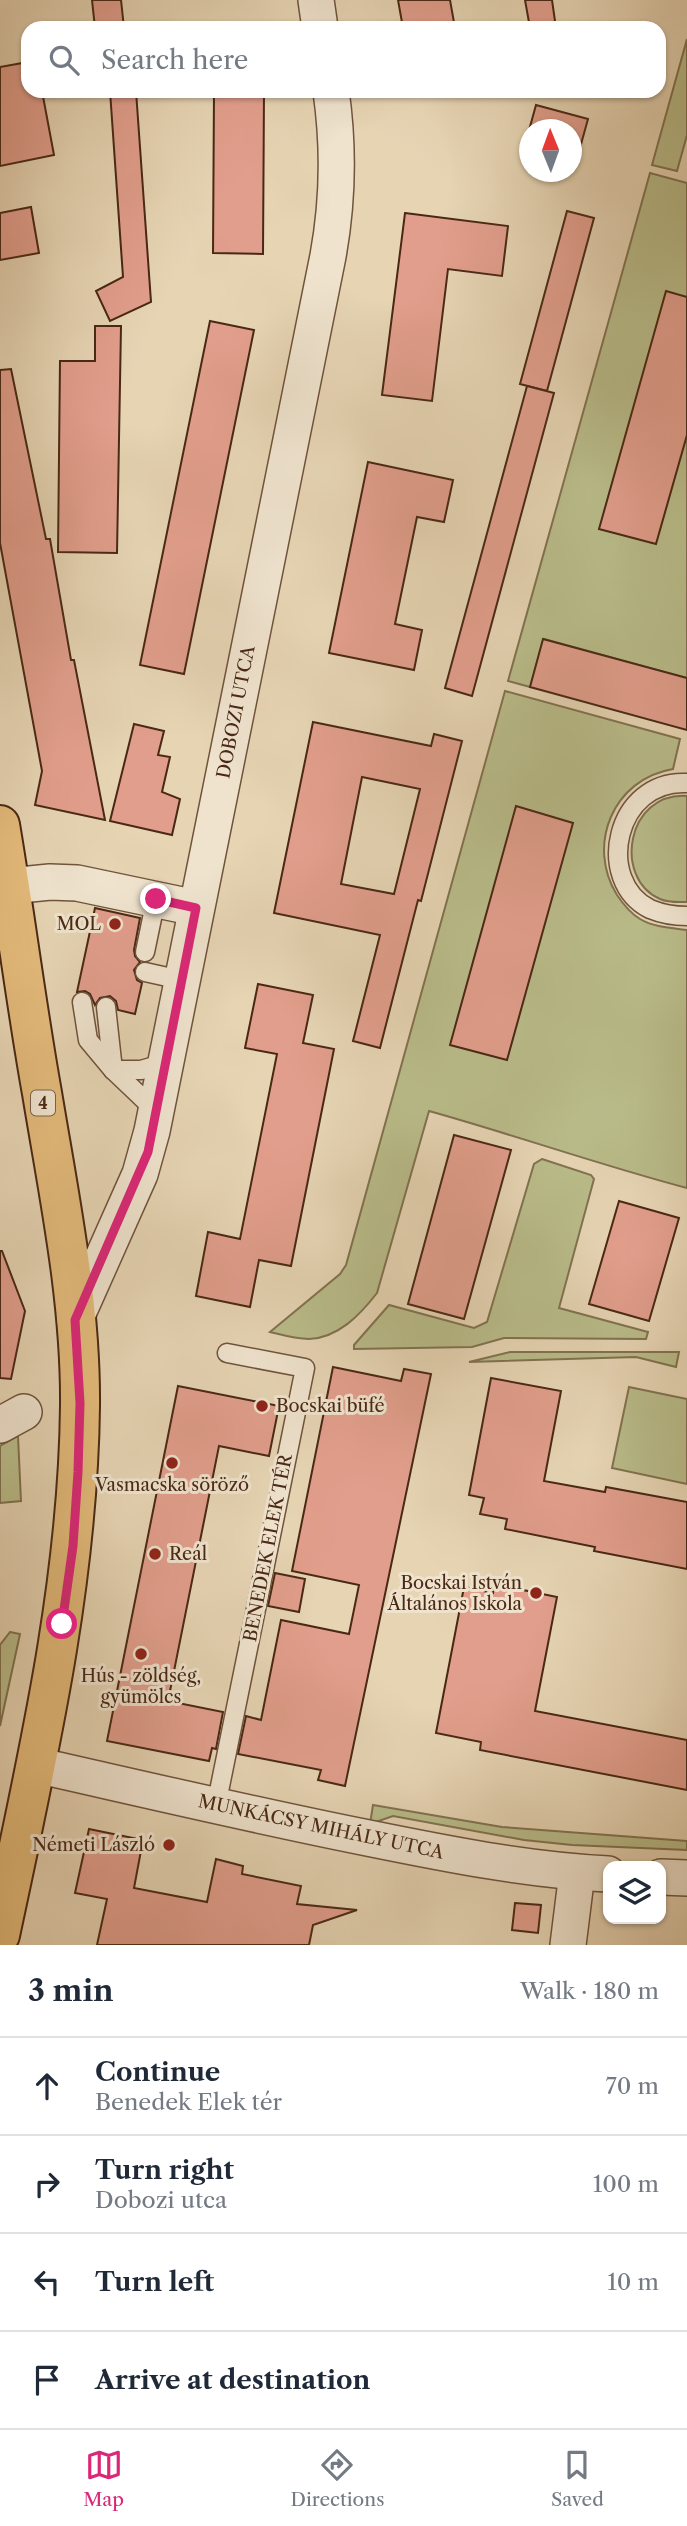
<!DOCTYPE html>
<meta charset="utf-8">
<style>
:root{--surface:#fff;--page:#f6f6f7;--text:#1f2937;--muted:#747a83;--line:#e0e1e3;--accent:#db2777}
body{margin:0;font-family:"Libre Caslon Text",serif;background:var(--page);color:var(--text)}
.controls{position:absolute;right:21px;bottom:21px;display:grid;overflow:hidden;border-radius:14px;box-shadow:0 2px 5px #0004}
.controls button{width:63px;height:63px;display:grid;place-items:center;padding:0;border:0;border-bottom:2px solid var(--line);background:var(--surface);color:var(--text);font:35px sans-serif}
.compass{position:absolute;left:519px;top:119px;width:63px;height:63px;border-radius:50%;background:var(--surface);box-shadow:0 2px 5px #0004;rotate:359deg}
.stop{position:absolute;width:21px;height:21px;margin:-16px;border:5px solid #db2777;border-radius:50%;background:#fff}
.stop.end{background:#db2777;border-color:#fff;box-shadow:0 2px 7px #0008}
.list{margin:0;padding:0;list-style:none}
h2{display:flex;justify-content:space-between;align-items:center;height:91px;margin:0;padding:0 28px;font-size:30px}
h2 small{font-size:23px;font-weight:400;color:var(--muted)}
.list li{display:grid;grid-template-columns:46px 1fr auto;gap:21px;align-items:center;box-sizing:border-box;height:98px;padding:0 28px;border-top:2px solid var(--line)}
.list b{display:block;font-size:26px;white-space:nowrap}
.list p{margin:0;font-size:23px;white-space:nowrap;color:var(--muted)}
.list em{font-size:23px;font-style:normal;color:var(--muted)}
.icon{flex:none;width:38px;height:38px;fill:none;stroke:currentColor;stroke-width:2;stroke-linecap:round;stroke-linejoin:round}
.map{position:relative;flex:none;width:687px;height:1945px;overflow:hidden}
.search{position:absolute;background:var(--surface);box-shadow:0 2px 5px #0004;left:21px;right:21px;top:21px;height:77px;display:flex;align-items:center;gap:18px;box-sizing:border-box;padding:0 24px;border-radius:21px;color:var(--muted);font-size:26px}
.sheet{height:483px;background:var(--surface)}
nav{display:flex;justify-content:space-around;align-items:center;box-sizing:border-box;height:98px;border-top:2px solid var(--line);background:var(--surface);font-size:19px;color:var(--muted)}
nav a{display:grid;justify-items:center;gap:4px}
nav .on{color:var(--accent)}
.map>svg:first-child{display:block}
.green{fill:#b9bc8a;stroke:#817250;stroke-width:2}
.building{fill:#e19e8c;stroke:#492815;stroke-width:2;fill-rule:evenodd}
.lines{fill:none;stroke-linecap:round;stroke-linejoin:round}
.lane-casing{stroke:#70533c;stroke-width:21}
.street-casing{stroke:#70533c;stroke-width:38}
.primary-casing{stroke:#492815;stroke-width:42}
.lane{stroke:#efe3ce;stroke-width:18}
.street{stroke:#efe3ce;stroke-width:35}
.primary{stroke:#e3ba7a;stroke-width:38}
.route{stroke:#db2777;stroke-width:9}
.poi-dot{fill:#8f2418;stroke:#efe3ce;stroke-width:2.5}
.labels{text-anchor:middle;stroke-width:6;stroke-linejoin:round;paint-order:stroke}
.shield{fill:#efe3ce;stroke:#7b604c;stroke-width:2}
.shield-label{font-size:16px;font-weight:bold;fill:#492815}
.street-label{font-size:18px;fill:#492815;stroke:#efe3ce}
.poi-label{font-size:18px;fill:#492815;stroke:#efe3ce;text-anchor:end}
</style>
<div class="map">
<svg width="687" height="1945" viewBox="0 0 687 1945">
<rect width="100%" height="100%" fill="#e6d4b3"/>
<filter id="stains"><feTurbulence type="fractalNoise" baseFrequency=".00286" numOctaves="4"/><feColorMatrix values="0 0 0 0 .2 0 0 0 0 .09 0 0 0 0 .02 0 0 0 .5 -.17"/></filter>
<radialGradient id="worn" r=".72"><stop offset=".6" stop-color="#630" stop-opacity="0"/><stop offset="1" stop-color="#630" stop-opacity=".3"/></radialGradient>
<!-- green -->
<g class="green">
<path d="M687,39V135L677,171L652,165Z"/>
<path d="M650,173L687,183V678L544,639L530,687L508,681Z"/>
<path d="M505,691L680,739L673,769C613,779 586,845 617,895C623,904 630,913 640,919C653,927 671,928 687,930V1188C600,1165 515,1135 429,1111L377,1293C360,1315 338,1338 309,1339C296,1339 282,1335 270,1332L340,1274L346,1265Z"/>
<path d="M687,796V902C678,902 669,903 660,899C613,879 626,792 687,796Z"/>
<path d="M542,1159L591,1175L594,1179L559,1308L648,1332L646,1339L504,1338L472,1347L354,1349V1345L389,1305L474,1328L487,1322L534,1164Z"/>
<path d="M510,1352H679L676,1367L636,1357L469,1362Z"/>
<path d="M629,1387L687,1399V1484L612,1468Z"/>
<path d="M18,1436L21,1501L0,1503V1446Z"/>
<path d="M10,1632L20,1634L0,1726V1645Z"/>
<path d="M373,1805L502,1827L687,1841V1850L572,1845L524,1840L393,1816L370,1824Z"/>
</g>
<!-- building -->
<g class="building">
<path d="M92,0H121L124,28H95Z"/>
<path d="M398,0H450L455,28H403Z"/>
<path d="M525,0H552L556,28H530Z"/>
<path d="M28,62V91H42L54,155L0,166V67Z"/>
<path d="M110,91H136L151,302L110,321L96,291L123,277Z"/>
<path d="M214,91H264L263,254L213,253Z"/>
<path d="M536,105L588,119L575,166L571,165V130H529V154L523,152Z"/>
<path d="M31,207L39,253L0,260V213Z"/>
<path d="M567,211L594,218L547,391L520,384Z"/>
<path d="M405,213L508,226L502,276L448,269L432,401L382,395Z"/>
<path d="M666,291L687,297V435L656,544L599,529Z"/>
<path d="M210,321L254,330L184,674L140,665Z"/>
<path d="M95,326H121L117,553L58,552L60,361H95Z"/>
<path d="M11,369L46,539H50L71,660H74L105,820L35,805L42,771L0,543V370Z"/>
<path d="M527,386L554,393L472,696L445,688Z"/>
<path d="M368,462L453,480L444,522L417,517L395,624L422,630L414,670L329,653Z"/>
<path d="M543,639L687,678V730L530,687Z"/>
<path d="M313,722L431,746L434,734L462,741L421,901L418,900L380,1048L353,1041L380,935L274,913ZM362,777L420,789L394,894L341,884Z"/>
<path d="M134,724L164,731L158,755L170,757L162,792L180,799L172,835L110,821Z"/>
<path d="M516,806L573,823L507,1060L450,1045Z"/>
<path d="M95,908L140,918L134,950L135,956L140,962L134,970L137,980L142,983L135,1014L118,1010L116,1001L110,996L100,998L95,1005L90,994L85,991L77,992Z"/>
<path d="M258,984L313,995L303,1043L334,1049L291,1266L259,1260L250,1307L196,1296L208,1232L240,1239L277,1054L245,1048Z"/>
<path d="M454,1135L511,1150L464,1319L408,1304Z"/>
<path d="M619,1201L679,1218L649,1321L589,1304Z"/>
<path d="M0,1251H2L25,1311L11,1379L0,1378Z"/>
<path d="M333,1367L401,1381L404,1369L431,1374L345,1786L318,1780L321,1770L238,1754L246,1716L261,1720L281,1620L349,1634L359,1585L292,1571Z"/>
<path d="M491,1378L561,1391L544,1481L605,1492L606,1487L687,1502V1569L594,1551L595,1547L505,1529L507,1519L480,1514L484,1498L469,1495Z"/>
<path d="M178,1386L279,1406L269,1456L219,1446L168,1701L223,1712L216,1749L212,1748L209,1761L107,1741Z"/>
<path d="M275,1573L305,1579L299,1612L268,1606Z"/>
<path d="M494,1584L557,1597L535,1711L687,1740V1790L480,1750L481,1742L436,1733L464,1587L493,1593Z"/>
<path d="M89,1829L143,1840L134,1888L207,1902L216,1859L243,1866L242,1874L301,1886L297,1904L357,1910L313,1925L309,1945H97L107,1899L75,1893Z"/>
<path d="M515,1903L541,1905L538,1933L512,1930Z"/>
</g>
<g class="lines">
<!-- lane casing -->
<g class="lane-casing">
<g id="lane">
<path d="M687,783C615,779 594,881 650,909C662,914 675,916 687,916"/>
<path d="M145,952L156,899"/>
<path d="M145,972L181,980"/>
<path d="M82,1002L88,1040L113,1070L156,1111"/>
<path d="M106,1007L113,1070"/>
<path d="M113,1070H141L165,1063"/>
<path d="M216,1806L305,1368L227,1353"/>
</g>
</g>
<!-- street casing -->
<g class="street-casing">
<g id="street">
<path d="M316,0L320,28"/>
<path d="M10,886L50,882L77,883L196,908"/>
<path d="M75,1320L140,1174L152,1131L328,256C338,201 339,147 331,91"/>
<path d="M0,1425L24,1412"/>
<path d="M36,1765C147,1790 257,1816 368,1838C447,1854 527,1870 608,1874"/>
<path d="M661,1877L687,1878"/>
<path d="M568,1945L577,1873"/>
</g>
</g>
<!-- primary casing -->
<g class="primary-casing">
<path id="primary" d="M0,825C15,914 26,1004 42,1093C59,1196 81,1301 80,1406C78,1586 37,1760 0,1935"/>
</g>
<!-- lane -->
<use href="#lane" class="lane"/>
<!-- street -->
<use href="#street" class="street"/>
<!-- primary -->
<use href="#primary" class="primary"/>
</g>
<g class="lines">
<!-- route -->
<path class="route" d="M62,1624L73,1546L78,1472L80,1403L75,1320L148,1152L196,908L156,899"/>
</g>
<!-- markers -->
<g class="poi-dot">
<circle cx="115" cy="924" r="7"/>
<circle cx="262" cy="1406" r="7"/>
<circle cx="172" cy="1463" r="7"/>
<circle cx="155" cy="1554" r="7"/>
<circle cx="536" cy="1593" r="7"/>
<circle cx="141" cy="1654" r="7"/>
<circle cx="169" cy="1845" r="7"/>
</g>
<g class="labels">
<!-- shield labels -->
<rect class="shield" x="31" y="1090.5" width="24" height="25" rx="5"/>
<g class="shield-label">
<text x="43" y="1109">4</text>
</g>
<!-- street labels -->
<g class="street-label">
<text transform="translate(236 712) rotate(-79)" y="6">DOBOZI UTCA</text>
<text transform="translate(268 1548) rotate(-79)" y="6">BENEDEK ELEK TÉR</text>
<text transform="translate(321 1827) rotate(12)" y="6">MUNKÁCSY MIHÁLY UTCA</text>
</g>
<!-- poi labels -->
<g class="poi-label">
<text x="101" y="930">MOL</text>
<text x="276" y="1412" text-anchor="start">Bocskai büfé</text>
<text x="172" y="1491" text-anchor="middle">Vasmacska söröző</text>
<text x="169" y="1560" text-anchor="start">Reál</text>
<text x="522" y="1589">Bocskai István<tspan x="522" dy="21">Általános Iskola</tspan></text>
<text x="141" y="1682" text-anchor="middle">Hús - zöldség,<tspan x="141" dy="21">gyümölcs</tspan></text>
<text x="155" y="1851">Németi László</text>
</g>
</g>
<rect width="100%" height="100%" filter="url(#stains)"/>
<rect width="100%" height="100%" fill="url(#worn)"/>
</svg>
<div class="controls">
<button><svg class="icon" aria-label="layers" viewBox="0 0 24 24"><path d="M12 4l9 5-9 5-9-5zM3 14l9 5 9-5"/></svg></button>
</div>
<svg class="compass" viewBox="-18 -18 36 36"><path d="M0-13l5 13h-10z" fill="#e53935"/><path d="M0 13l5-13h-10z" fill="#747a83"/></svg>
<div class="stop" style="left:62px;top:1624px"></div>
<div class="stop end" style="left:156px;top:899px"></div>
<div class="search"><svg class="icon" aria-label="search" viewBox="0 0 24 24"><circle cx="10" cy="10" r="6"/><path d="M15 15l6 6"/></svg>Search here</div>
</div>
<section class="sheet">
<h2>3 min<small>Walk · 180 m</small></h2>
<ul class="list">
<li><svg class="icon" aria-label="ahead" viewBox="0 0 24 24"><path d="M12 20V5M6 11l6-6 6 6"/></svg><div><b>Continue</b><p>Benedek Elek tér</p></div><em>70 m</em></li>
<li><svg class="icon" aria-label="right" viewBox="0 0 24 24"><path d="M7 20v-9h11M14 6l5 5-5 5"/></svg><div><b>Turn right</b><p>Dobozi utca</p></div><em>100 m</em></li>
<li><svg class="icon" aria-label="left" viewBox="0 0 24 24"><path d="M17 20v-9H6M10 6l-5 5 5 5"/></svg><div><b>Turn left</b></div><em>10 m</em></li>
<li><svg class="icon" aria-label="arrive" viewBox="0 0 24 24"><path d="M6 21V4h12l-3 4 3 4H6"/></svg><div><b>Arrive at destination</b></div></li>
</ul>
</section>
<nav>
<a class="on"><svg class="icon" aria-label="map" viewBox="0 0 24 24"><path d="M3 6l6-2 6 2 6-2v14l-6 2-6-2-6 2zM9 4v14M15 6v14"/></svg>Map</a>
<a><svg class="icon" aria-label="directions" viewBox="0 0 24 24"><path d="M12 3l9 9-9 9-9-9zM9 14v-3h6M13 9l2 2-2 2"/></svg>Directions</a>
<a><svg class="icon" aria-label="saved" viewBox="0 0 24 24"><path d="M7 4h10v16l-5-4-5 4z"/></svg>Saved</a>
</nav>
